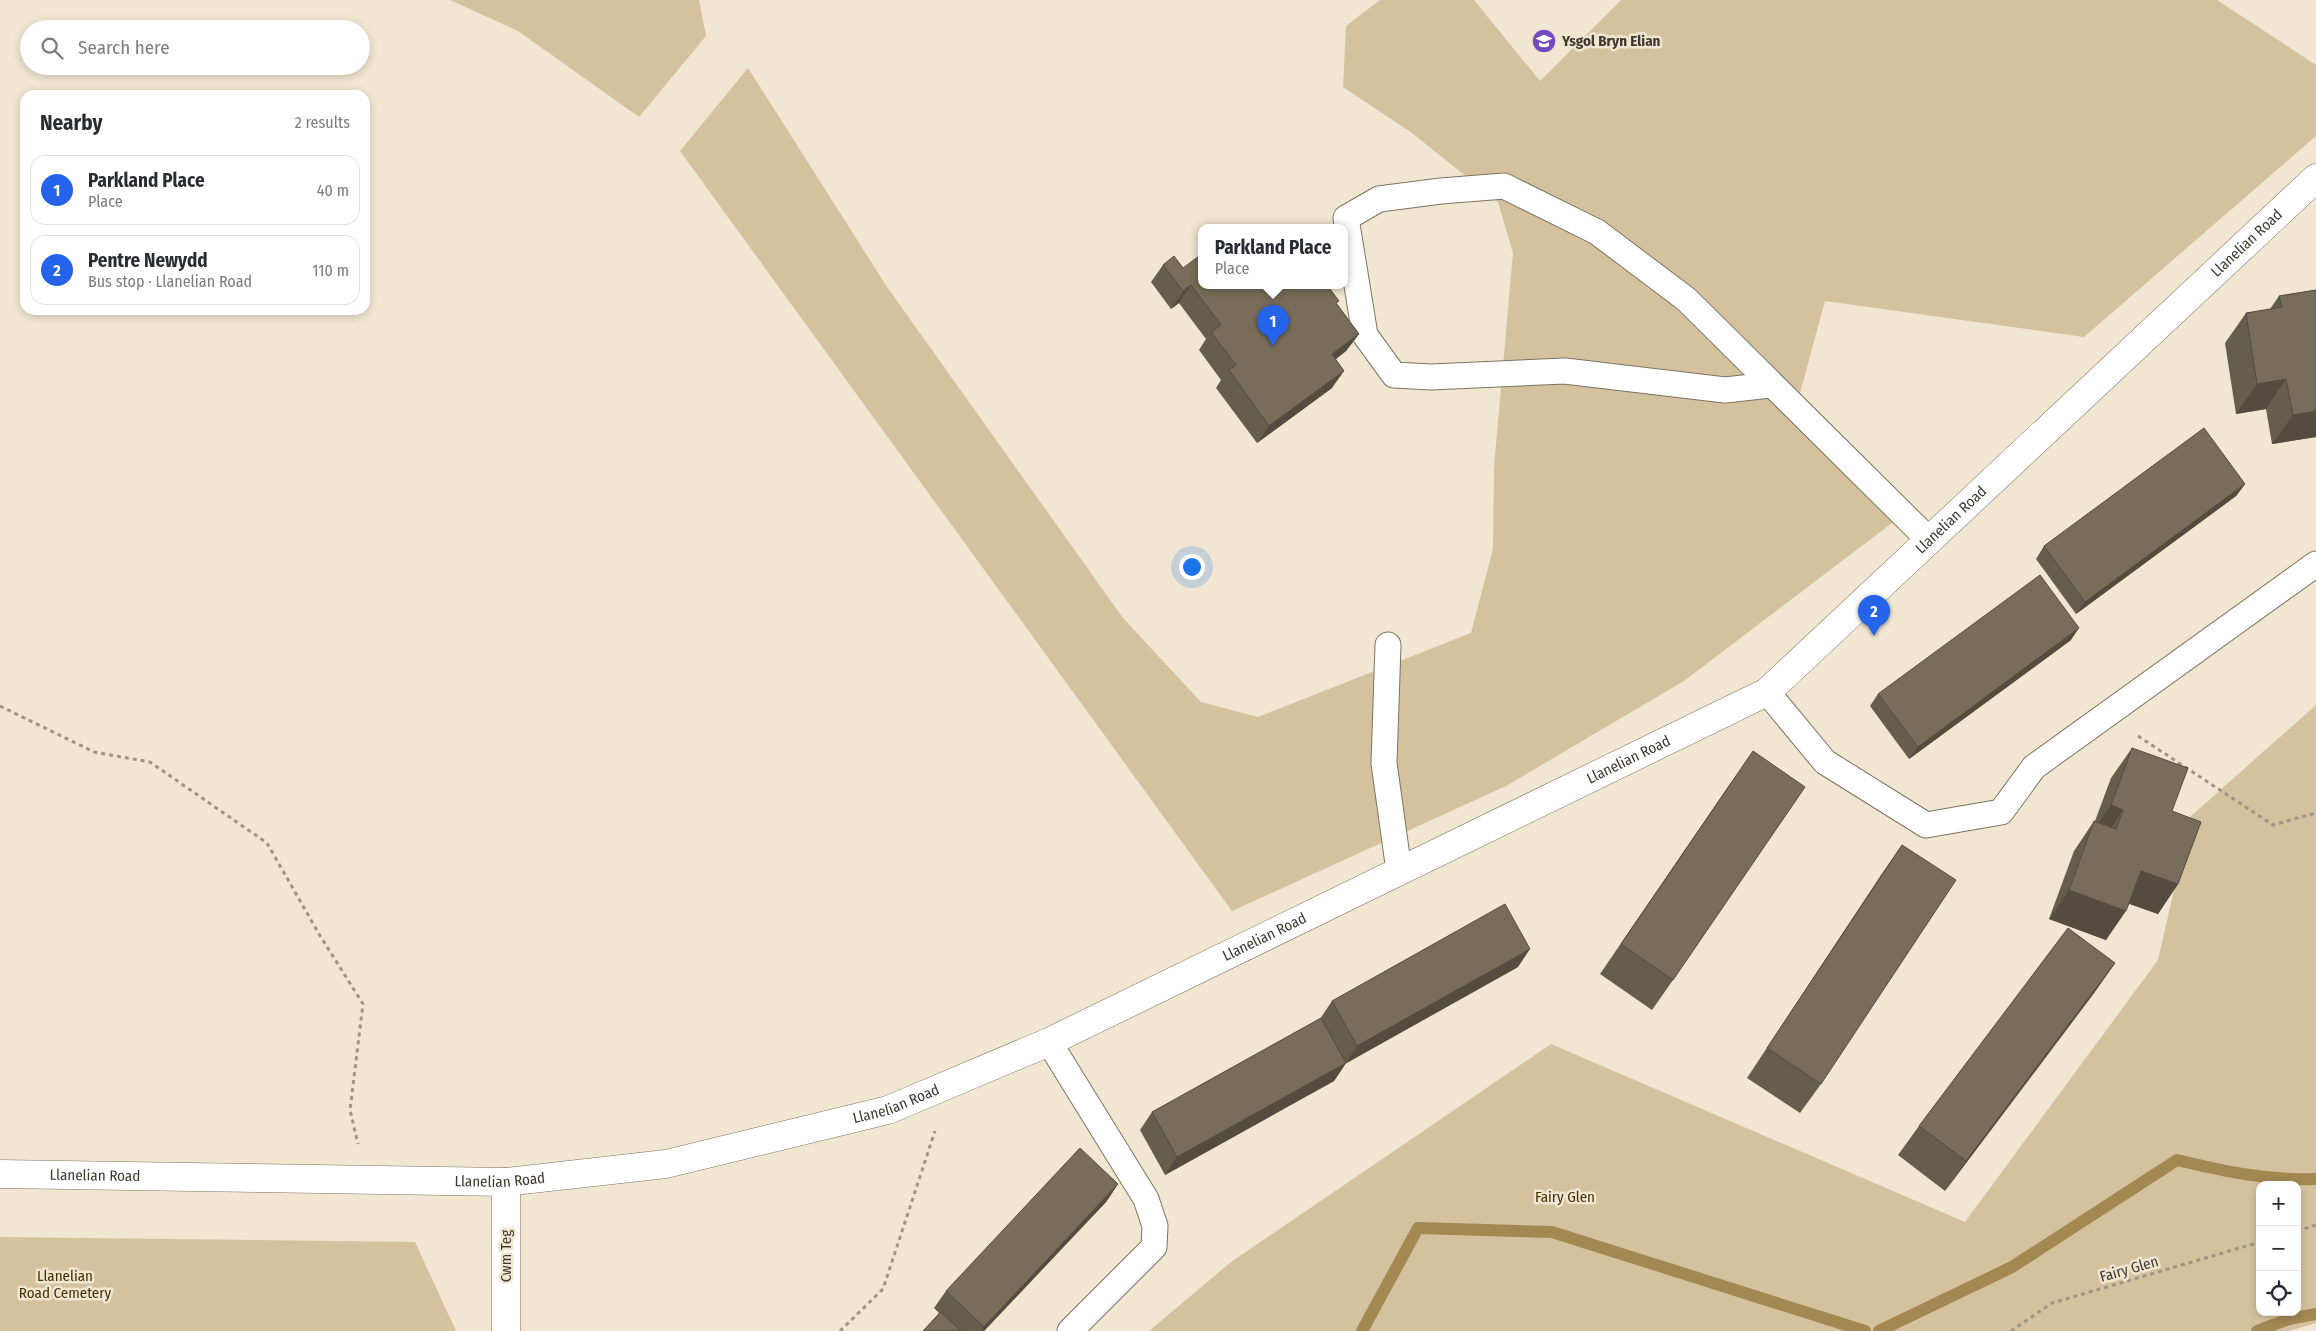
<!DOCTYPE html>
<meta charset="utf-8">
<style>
:root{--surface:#fff;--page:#f7f7f7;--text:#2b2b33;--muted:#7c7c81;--line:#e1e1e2;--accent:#2563eb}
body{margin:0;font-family:"Fira Sans Condensed",sans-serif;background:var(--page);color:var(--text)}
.controls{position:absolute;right:15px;bottom:15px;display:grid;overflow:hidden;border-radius:10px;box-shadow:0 2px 8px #0003}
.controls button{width:45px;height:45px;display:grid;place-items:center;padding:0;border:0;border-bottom:1px solid var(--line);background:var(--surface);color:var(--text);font:25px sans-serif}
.you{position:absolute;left:1191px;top:566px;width:18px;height:18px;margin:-12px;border:4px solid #fff;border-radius:50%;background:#1a73e8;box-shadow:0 0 0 8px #1a73e833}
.badge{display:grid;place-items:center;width:32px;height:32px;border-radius:50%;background:var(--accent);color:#fff;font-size:16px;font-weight:700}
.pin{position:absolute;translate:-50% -41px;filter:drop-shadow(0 1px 2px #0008)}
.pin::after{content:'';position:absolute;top:26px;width:18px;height:15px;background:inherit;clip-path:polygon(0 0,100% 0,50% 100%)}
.popup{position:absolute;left:1198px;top:224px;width:150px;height:65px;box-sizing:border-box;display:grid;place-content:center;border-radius:10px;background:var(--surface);filter:drop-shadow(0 1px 4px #0005);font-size:16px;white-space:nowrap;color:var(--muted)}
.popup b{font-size:19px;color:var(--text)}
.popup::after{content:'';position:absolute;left:50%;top:100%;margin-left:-10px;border:10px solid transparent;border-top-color:var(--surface)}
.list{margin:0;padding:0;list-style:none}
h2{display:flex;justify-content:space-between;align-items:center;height:65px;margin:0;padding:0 20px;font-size:21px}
h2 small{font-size:16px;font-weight:400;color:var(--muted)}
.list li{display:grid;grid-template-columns:32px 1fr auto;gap:15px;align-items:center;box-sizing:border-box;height:70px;margin:0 10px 10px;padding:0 10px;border:1px solid var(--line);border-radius:15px}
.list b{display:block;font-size:19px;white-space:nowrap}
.list p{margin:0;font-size:16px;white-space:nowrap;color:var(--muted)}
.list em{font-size:16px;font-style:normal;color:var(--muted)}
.icon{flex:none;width:28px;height:28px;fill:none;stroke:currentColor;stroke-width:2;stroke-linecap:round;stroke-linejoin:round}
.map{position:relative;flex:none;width:2316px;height:1331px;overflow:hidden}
.search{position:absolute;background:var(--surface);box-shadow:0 2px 8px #0003;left:20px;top:20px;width:350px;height:55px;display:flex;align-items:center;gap:12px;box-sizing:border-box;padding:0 18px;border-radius:28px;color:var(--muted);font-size:19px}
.panel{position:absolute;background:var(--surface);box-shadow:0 2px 8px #0003;left:20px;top:90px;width:350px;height:225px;border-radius:15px}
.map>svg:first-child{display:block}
.green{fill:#d4c29e;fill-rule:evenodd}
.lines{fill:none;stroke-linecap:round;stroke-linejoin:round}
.stream{stroke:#a38852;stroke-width:12}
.lane-casing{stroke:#7d7461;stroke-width:27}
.street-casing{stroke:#7d7461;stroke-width:29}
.secondary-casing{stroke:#7d7461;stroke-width:29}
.path{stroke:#9d9586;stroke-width:3;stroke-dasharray:4 4;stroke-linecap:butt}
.lane{stroke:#fff;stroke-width:25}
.street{stroke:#fff;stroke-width:28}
.secondary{stroke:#fff;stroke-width:28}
.wall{fill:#665e4d}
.shaded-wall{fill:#534c3f}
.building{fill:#776d5a;stroke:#534c3f}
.labels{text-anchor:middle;stroke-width:5;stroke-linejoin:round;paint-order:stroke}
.poi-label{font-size:15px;font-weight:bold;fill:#3f3a32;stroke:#f1e6d1;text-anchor:start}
.street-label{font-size:15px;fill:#3f3a32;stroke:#f1e6d1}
.park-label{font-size:15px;fill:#453202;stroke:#f1e6d1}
</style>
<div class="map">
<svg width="2316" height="1331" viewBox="0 0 2316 1331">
<rect width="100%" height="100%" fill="#f1e6d1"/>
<!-- green -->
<g class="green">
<path d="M450,0H699L706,36L639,117L518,31Z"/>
<path d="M1380,0H1474L1540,81L1621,0H2217L2316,65V136L2084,337L1825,301L1800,393L1896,520L1684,681L1506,786L1232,911L680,151L748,68L887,287L1123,618L1201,702L1258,717L1471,633L1493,549L1494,467L1513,253L1498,202L1412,133L1343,87L1346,26Z"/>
<path d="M2316,705V1323L2289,1331H1149L1231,1262L1551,1044L1965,1222L2158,960L2191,816ZM2260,1185H2297V1312H2260Z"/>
<path d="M0,1237L415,1242L456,1331H0Z"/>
</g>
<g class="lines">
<!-- stream -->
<g class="stream">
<path d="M1362,1331L1418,1228L1552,1232L1865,1331"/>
<path d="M1879,1331L2012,1267L2177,1160C2223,1171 2268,1181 2316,1179"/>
<path d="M2257,1331L2289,1319L2316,1314"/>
</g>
<!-- lane casing -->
<g class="lane-casing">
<g id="lane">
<path d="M1770,385L1725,390L1565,371L1431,377L1394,375L1365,335L1346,218L1379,199L1441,191L1504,186L1597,232L1686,299L1929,540"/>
<path d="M1388,645L1384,763L1399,871"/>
<path d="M1767,692L1825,762L1926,825L2001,812L2034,767L2316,564"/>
<path d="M1049,1042L1146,1199L1155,1226L1154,1247L1070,1331"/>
</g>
</g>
<!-- street casing -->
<g class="street-casing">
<path id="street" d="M506,1182V1331"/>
</g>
<!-- secondary casing -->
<g class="secondary-casing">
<g id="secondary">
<path id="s1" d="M0,1174L506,1182L666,1164L888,1110L1049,1042L1767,692L2316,178"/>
</g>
</g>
<!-- path -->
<g class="path">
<path d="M0,706L94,752L150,762L267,843L319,934L363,1004L350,1110L358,1144"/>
<path d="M2138,736L2273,825L2316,813"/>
<path d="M2297,1231L2316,1225"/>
<path d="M840,1331L883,1289L935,1131"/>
<path d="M2011,1331L2052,1303L2260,1242"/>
</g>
<!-- lane -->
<use href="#lane" class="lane"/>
<!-- street -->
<use href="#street" class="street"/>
<!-- secondary -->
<use href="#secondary" class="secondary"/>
</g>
<!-- wall -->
<g class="wall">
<path d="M1163,265L1183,268L1202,285L1337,304L1359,334L1346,351L1336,359L1332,388L1257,443L1216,388L1221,380L1199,350L1206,339L1179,303L1171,309L1151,282Z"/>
<path d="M2316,290V437L2272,444L2266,409L2236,414L2225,343L2246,313L2270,309L2279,296Z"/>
<path d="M2245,484L2236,496L2076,614L2036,559L2044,546Z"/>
<path d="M2071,640L1909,759L1870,706L1878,694Z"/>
<path d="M2132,748L2172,811L2178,884L2158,914L2129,904L2106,940L2049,919L2074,851L2094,821H2095L2111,778Z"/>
<path d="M1732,781L1673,980L1652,1010L1600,974Z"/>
<path d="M1902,845L1821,1084L1800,1113L1747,1078L1881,875Z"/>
<path d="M2115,963L2094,993L1945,1191L1898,1155L1919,1126Z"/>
<path d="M1518,967L1346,1063L1334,1081L1165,1175L1140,1130L1152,1112L1320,1019L1332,1001Z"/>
<path d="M1118,1184L1106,1202L984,1331H923L939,1313L934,1308L946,1291Z"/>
</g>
<!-- shaded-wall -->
<g class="shaded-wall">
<path d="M1191,285L1179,303L1171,309L1183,291Z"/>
<path d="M1359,334L1346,351L1319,372L1332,354Z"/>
<path d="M1344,371L1332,388L1257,443L1269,426Z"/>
<path d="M2286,379L2266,409L2236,414L2257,384Z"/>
<path d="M2316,411V437L2272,444L2293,415Z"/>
<path d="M2245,484L2236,496L2076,614L2085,602Z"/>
<path d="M2079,628L2071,640L1909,759L1918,747Z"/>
<path d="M2111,805L2123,810L2103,840L2090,835Z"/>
<path d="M2141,871L2178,884L2158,914L2120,900Z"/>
<path d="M2069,890L2126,911L2106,940L2049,919Z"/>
<path d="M1530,949L1518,967L1345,1064L1357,1046Z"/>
<path d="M2115,963L2094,993L1945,1191L1966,1161Z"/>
<path d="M1346,1063L1334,1081L1165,1175L1177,1157Z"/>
<path d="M1118,1184L1106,1202L984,1331H981L984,1327Z"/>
</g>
<!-- building -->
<g class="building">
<path d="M1202,254V285H1327L1339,301L1336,303L1359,334L1332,354L1344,371L1269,426L1229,370L1236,365L1211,332L1221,325L1191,285L1183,291L1163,265L1174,256L1183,268Z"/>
<path d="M2316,290V411L2293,415L2286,379L2257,384L2246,313L2282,307L2279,296Z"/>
<path d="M2204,428L2245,484L2085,602L2044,546Z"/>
<path d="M2040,575L2079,628L1918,747L1878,694Z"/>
<path d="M2132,748L2188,768L2172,811L2201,822L2178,884L2141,871L2126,911L2069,890L2094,821L2116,829L2123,810L2111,805Z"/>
<path d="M1753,751L1805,787L1673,980L1621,944Z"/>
<path d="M1902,845L1956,880L1821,1084L1767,1048Z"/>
<path d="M1505,904L1530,949L1357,1046L1332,1001Z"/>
<path d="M2068,928L2115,963L1966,1161L1919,1126Z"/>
<path d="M1321,1018L1346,1063L1177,1157L1152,1112Z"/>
<path d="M1080,1148L1118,1184L984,1327L946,1291Z"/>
<path d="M941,1312L961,1331H923Z"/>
</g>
<!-- icons -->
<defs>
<g id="school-disc" transform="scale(1.25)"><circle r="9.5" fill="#714ac2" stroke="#f1e6d1"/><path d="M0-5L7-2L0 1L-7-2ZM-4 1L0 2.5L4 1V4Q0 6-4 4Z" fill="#fff"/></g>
</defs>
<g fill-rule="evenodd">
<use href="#school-disc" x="1544" y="41"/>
</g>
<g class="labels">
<!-- poi labels -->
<g class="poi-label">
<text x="1562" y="46">Ysgol Bryn Elian</text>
</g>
<!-- street labels -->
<g class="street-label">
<text dy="5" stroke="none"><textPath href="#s1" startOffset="2526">Llanelian Road</textPath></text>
<text dy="5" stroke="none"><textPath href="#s1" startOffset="2121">Llanelian Road</textPath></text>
<text dy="5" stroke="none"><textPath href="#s1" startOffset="1715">Llanelian Road</textPath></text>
<text dy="5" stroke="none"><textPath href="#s1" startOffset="1310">Llanelian Road</textPath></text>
<text dy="5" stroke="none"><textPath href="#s1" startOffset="905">Llanelian Road</textPath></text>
<text dy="5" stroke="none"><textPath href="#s1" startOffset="95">Llanelian Road</textPath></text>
<text dy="5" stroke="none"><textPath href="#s1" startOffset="500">Llanelian Road</textPath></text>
<text transform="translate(506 1256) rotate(-90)" y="5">Cwm Teg</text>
<text transform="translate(2129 1269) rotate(-16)" y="5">Fairy Glen</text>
</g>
<!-- park labels -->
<g class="park-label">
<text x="1565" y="1202">Fairy Glen</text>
<text x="65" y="1281">Llanelian<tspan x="65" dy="17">Road Cemetery</tspan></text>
</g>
</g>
</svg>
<div class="controls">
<button>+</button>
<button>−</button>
<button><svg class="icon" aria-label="locate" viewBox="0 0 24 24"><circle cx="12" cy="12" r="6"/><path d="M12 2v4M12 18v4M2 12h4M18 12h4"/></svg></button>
</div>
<div class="you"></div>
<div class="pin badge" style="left:1273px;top:346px">1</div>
<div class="popup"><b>Parkland Place</b>Place</div>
<div class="pin badge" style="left:1874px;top:636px">2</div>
<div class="search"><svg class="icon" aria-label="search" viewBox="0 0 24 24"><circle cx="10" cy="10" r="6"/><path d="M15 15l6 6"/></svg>Search here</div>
<section class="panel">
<h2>Nearby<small>2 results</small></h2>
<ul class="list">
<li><span class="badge">1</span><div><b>Parkland Place</b><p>Place</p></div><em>40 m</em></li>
<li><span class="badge">2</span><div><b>Pentre Newydd</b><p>Bus stop · Llanelian Road</p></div><em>110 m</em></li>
</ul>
</section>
</div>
